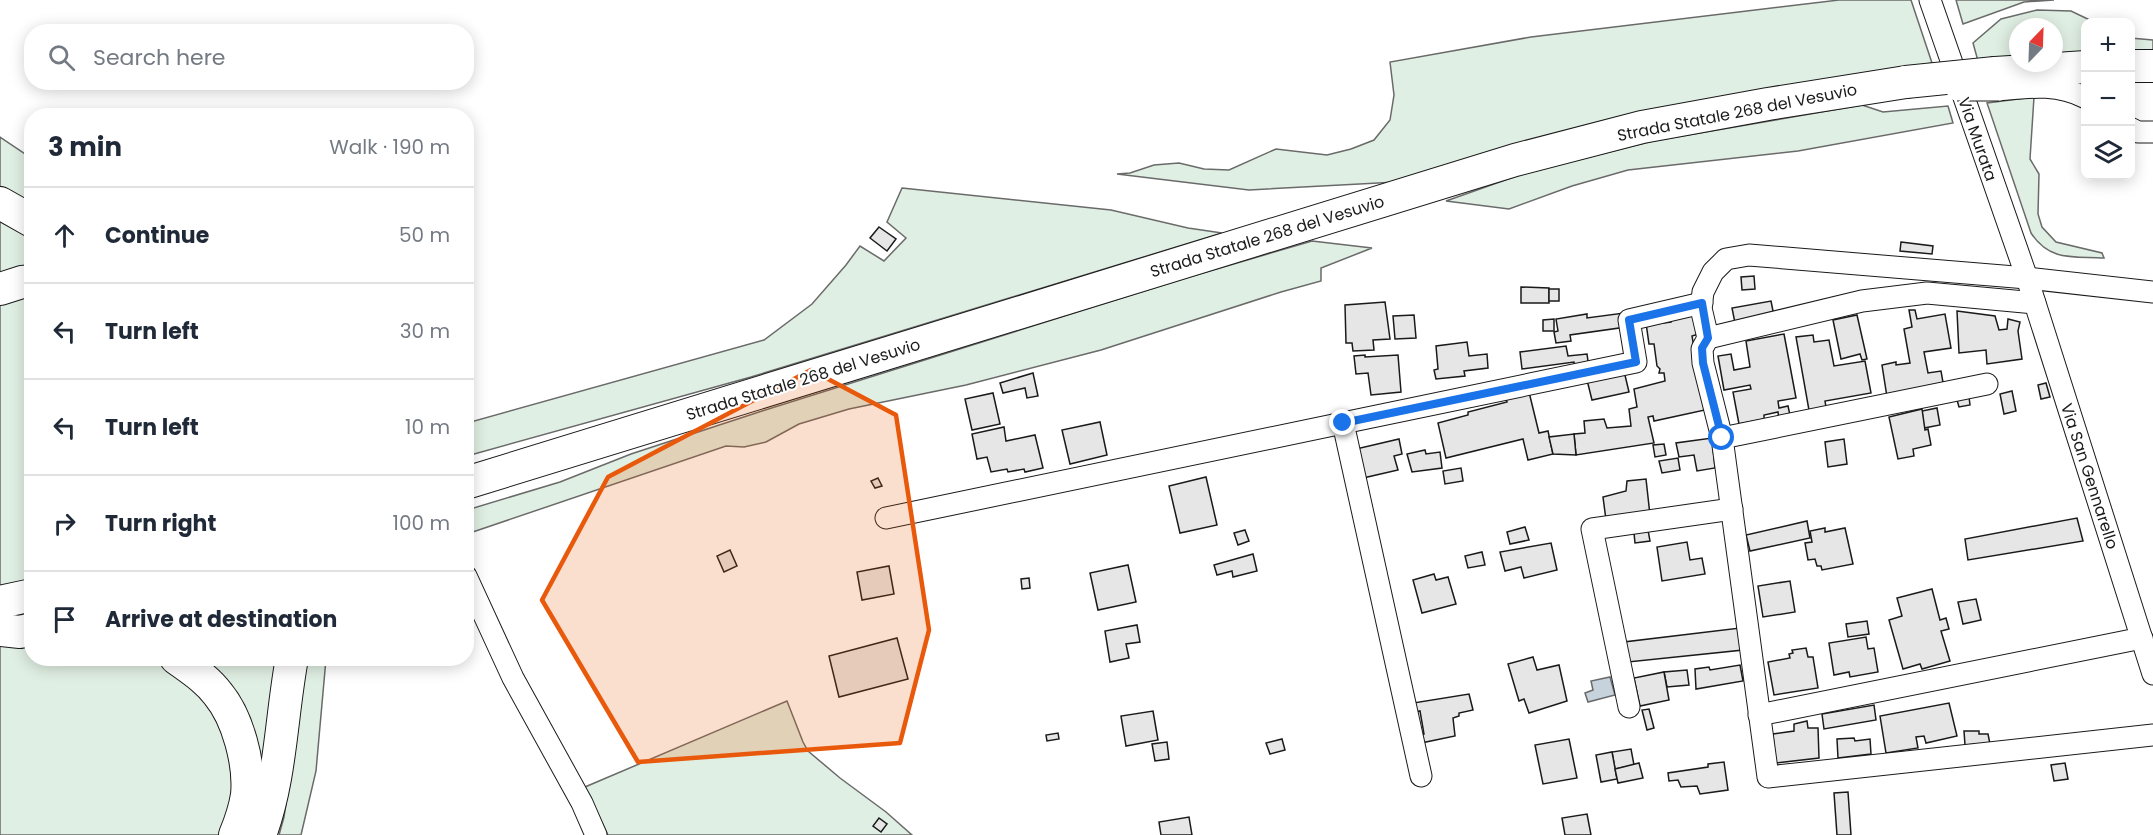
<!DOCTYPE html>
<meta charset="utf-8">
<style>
:root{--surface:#fff;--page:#f6f6f7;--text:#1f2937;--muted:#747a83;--line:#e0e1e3}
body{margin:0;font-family:Poppins,sans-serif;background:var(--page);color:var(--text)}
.controls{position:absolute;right:18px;top:18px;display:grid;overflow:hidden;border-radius:12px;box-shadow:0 3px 15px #0003}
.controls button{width:54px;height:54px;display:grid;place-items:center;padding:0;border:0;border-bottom:2px solid var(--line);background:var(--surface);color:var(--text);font:30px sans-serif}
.compass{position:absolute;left:2009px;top:18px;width:54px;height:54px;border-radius:50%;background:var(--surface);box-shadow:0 3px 15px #0003;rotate:23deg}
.stop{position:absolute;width:18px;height:18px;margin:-14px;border:4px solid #1a73e8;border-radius:50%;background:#fff}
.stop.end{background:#1a73e8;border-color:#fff;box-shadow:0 2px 6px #0008}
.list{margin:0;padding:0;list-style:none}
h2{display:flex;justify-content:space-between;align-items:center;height:78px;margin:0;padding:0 24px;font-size:26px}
h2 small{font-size:20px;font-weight:400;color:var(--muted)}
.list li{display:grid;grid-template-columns:39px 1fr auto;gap:18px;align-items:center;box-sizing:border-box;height:96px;padding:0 24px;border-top:2px solid var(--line)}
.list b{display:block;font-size:22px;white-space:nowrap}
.list em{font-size:20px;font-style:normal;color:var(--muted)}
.icon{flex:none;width:33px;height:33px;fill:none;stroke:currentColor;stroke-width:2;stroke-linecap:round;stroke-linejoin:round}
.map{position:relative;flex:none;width:2153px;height:835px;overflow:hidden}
.search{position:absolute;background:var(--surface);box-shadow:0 3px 15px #0003;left:24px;top:24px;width:450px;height:66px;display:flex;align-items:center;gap:15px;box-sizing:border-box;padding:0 21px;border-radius:24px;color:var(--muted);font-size:22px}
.panel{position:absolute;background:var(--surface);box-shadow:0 3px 15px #0003;left:24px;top:108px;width:450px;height:558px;border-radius:24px}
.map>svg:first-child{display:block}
.green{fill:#e0efe3;stroke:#6a6a6a;stroke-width:1.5}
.water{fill:#c6d2dc;stroke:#6a6a6a;stroke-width:1.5}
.building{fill:#e6e6e6;stroke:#1a1a1a;stroke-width:1.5}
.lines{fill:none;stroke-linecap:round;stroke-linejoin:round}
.minor-casing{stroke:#1a1a1a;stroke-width:23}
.highway-casing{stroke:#1a1a1a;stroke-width:34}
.minor{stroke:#fff;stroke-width:21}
.highway{stroke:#fff;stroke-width:32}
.minor-bridge-casing{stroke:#1a1a1a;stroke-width:23;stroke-linecap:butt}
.highway-bridge-casing{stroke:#1a1a1a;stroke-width:34;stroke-linecap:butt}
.minor-bridge{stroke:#fff;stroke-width:21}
.highway-bridge{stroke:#fff;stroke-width:32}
.route{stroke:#1a73e8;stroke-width:8}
.marked{fill:#e8590c;fill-opacity:0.2;stroke:#e8590c;stroke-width:4.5;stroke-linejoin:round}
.labels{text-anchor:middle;stroke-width:4.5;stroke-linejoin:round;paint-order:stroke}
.street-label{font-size:16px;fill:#1a1a1a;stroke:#fff}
</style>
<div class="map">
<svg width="2153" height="835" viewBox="0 0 2153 835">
<rect width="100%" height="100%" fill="#fff"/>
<!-- green -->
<g class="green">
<path d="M1839,0H1911L1932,63L1814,82L1397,182L1249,190L1117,174L1130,173L1154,165L1179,163L1204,169L1229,170L1276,149L1327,155L1351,149L1374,140L1390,120L1394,95L1390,62L1531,37Z"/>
<path d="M1956,0H2054L2024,2L1963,24Z"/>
<path d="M2037,10L2071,11L2094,22H2086L2085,55L2054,57V27H2018V59L1978,61L1973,43L2001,19Z"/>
<path d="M2130,38L2153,40V51L2131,52Z"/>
<path d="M2034,97L2030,159L2039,174L2038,214L2042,227L2056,242L2102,253L2104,258C2074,256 2050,262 2031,233L1987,103Z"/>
<path d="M1862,105L1883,112L1948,106L1953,123L1798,151L1628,170L1572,186L1509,209L1446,201L1525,173L1653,141Z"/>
<path d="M0,137L31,158V205L0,189Z"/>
<path d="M902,188L1111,210L1188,228L1222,233L751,377L467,456V423L764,340L812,304L846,265L860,246L884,261L906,238L887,222Z"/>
<path d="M0,217L31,232V268L0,276Z"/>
<path d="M1312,241L1372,248L1321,268V281L1281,292L1101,350L966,385L849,409L799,424L766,442L744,447L726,446L467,534V510L560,482L631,454L762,411L1186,278Z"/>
<path d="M31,292V581L0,589V301Z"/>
<path d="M31,635L32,658L157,659L167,664L216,708L238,768L225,835H0V642Z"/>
<path d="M202,659H281L258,806Z"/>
<path d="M307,659H326L316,771L301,835H279L284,817Z"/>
<path d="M787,701L803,742L808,751L840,778L886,812L912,835H608L585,787Z"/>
</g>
<!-- water -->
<path class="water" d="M1610,677L1615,695L1588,702L1585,693L1593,690L1591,681Z"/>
<!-- building -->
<g class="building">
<path d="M879,227L896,239L887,251L870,238Z"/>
<path d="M1901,242L1933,246L1932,254L1900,251Z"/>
<path d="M1754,276L1755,289L1742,290L1741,277Z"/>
<path d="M1521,287L1549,288V303H1521Z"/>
<rect x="1549" y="289" width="10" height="12"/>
<path d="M1771,301L1774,316L1735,323L1732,308Z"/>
<path d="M1385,302L1390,339L1373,340L1374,350L1353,351L1352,343H1346L1345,305Z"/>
<path d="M1909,310H1915L1917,319L1945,314L1951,348L1924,352L1928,373L1941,371L1944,388L1887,397L1882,365L1896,362V365L1910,363L1904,329L1912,327Z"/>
<path d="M1957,311L1995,316L1999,330L2007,329L2008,319L2020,322L2018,331L2022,359L1987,364L1986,350L1959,353Z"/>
<path d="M1624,313L1626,327L1570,335L1571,341L1556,343L1554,332L1558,331L1556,319L1587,314V318Z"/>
<path d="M1698,314L1702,333L1692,336L1705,410L1654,421L1653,416L1648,417L1654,443L1576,455L1574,434L1585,433L1584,421L1604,419L1607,428L1631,426L1629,409L1637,407L1634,389L1665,381L1664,373H1659L1660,369L1657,366L1654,344H1649L1646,323L1655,324L1671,322V319Z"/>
<path d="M1414,315L1416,338L1395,339L1393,316Z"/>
<path d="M1857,315L1867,359L1862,360L1860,354L1841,359L1833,320Z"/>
<path d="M1554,319V331H1543V320Z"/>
<path d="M1784,334L1796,398L1778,401L1779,408L1788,406L1791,420L1779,422L1778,412L1764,415V419L1739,424L1733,392L1751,389L1750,385L1724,390L1718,356L1731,354L1734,370L1750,367L1746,341Z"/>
<path d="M1813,335L1814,342L1829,340L1834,366L1865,361L1871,393L1825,401L1827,413L1810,416L1796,337Z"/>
<path d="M1467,342L1469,356L1487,354L1488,368L1464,371L1465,376L1436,379L1434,370L1438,369L1436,346Z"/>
<path d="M1566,346L1568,356L1587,354L1589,368L1575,370L1574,362L1522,369L1520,352Z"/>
<path d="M1365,355V357L1398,355L1401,392L1371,395L1368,373L1356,374L1354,356Z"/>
<path d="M1624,371L1629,392L1592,400L1587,380Z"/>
<path d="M1033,373L1038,396L1027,398L1025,388L1003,393L1000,383Z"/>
<path d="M2046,383L2050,397L2041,399L2038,385Z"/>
<path d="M2012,391L2016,411L2004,414L2000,394Z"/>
<path d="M1529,392L1539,433L1548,431L1553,454L1528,460L1523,439L1446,458L1438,423L1468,415V412L1507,402L1506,397Z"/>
<path d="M993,393L1000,424L972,430L965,399Z"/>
<path d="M1969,397L1970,405L1959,407L1957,400Z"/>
<path d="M1937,408L1940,425L1924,428L1922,411Z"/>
<path d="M1922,409L1925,430L1928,429L1931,445L1913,449L1914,456L1898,459L1889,417Z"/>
<path d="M1100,422L1107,455L1070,464L1062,430Z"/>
<path d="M1004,427L1006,441L1035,435L1043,468L1025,472L1024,469L1008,472L1007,469L991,472L987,457L977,459L972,434Z"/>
<path d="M1574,434L1576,455L1553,454L1549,437Z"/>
<path d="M1712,438L1715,468L1697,471L1694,455L1679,457L1676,443Z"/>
<path d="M1399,439L1402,454L1394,456L1398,470L1363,478L1356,449Z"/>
<path d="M1844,439L1847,464L1828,467L1825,442Z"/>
<path d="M1664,444L1666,455L1655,457L1653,445Z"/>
<path d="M1425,450L1426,454L1440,452L1442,468L1412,472L1407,454Z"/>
<path d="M1678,458L1680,470L1662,473L1659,461Z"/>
<path d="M1461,468L1463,481L1445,484L1443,471Z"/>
<path d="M1206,477L1217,525L1180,533L1169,486Z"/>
<path d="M878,478L882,486L875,488L871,481Z"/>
<path d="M1646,479L1650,515L1606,520L1603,497L1626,491L1627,481Z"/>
<path d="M2077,518L2083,541L1968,560L1965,539Z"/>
<path d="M1807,521L1810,538L1750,551L1746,535Z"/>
<path d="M1525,527L1529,540L1510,544L1507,532Z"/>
<path d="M1825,528V532L1845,528L1853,564L1822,570L1821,566H1817L1815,559L1808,560L1805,543L1812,542L1810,531Z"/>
<path d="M1245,530L1249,541L1238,545L1234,533Z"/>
<path d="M1648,530L1650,541L1635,543L1634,533Z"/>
<path d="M1687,542L1690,560L1702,558L1705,574L1662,581L1657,547Z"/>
<path d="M1551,543L1557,570L1524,578L1521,567L1505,571L1500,552Z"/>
<path d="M730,550L737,566L724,572L717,556Z"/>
<path d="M1482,552L1485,565L1468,568L1465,556Z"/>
<path d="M1253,554L1257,571L1233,577L1232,571L1217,575L1214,565Z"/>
<path d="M1128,565L1136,602L1098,610L1090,573Z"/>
<path d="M889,566L894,594L862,600L857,572Z"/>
<path d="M1434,574L1436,580L1448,577L1456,604L1422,613L1413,580Z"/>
<path d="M1029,578L1030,588L1022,589L1021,579Z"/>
<path d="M1790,581L1795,612L1763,617L1758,586Z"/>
<path d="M1932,589L1940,620L1946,618L1949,629L1941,631L1950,661L1922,669L1920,664L1903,669L1889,620L1902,616L1897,598Z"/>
<path d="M1976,599L1981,620L1963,624L1958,602Z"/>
<path d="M1867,621L1869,634L1848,637L1846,624Z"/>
<path d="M1137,625L1140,642L1126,644L1129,658L1110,662L1105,631Z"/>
<path d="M1740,628L1743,650L1628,662L1624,642Z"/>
<path d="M1866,637L1868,649L1874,648L1878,672L1850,677L1849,672L1834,675L1829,643Z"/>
<path d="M897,638L908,679L839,697L829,656Z"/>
<path d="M1806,648L1808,657H1813L1818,688L1774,695L1768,662L1790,658L1789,654L1793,653L1792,650Z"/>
<path d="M1533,657L1537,670L1559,665L1567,701L1529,713L1524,699L1519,701L1508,664Z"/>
<path d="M1740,665L1743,681L1696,689L1695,669L1709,667L1710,670Z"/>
<path d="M1687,670L1689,685L1667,687L1664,672Z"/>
<path d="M1664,672L1669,700L1640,706L1634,678Z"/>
<path d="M1469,694L1473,710L1459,713V716L1453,718L1455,736L1421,743L1420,736L1424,734L1420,711L1415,712L1413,703Z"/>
<path d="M1949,703L1957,736L1926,743L1924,736L1916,737L1918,748L1886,753L1880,716Z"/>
<path d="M1874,705L1876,720L1824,729L1822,714Z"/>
<path d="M1649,709L1654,728L1647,730L1642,710Z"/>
<path d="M1153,711L1158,740L1126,746L1121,716Z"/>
<path d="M1807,721L1808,728H1818L1819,758L1775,763L1773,734L1794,731V724Z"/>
<path d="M1964,731H1979V734H1988L1991,749L1980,744L1965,745Z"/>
<path d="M1058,733L1059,739L1047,741L1046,735Z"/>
<path d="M1854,738L1855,741L1870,739L1871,754L1838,758L1837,739Z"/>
<path d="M1282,739L1285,750L1270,754L1266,743Z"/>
<path d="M1569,739L1577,778L1543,784L1535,745Z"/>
<path d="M1167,742L1169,759L1155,761L1152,744Z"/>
<path d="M1631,749L1634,765L1615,769L1612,752Z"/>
<path d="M1612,752L1617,779L1601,782L1596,755Z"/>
<path d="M1724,762L1728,790L1700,794L1697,786L1681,787L1678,780L1669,781L1668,773L1708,767V764Z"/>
<path d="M1639,763L1643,778L1618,783L1615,769Z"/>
<path d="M2065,763L2068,779L2054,781L2051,765Z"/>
<path d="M1848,792L1851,835H1837L1834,793Z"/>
<path d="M1587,814L1591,835H1565L1562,818Z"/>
<path d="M1189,817L1192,835H1161L1159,822Z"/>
<path d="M879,818L887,824L881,832L873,826Z"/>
</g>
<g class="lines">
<!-- minor casing -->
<g class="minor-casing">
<g id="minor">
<path d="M1930,0L2027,278L2153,674"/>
<path d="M1999,90C2030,87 2057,83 2086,98"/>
<path d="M2130,128L2138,132H2153"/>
<path d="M2035,303L1927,293L1862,301L1708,338L1702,349L1703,363L1722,438L1768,777L2153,735"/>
<path d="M1708,338L1701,308L1703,292L1713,272L1726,259L1749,255L2027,278L2153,292"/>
<path d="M1722,438L1987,384"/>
<path d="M886,518L1343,423"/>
<path d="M466,576L513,678L582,803L596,835"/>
<path d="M1629,707L1592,529L1732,509"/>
<path d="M1759,715L2142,638"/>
<path d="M1421,776L1343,423L1636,362L1629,320L1702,303"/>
</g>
</g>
<!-- highway casing -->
<g class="highway-casing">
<g id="highway">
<path d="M2130,66H2153"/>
<path d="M1995,73L2086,67"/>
<path d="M0,203L32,221"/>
<path d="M0,289L22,282L32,281"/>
<path d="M466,483L1515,160L1642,127L1768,104L1906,82"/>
<path d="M0,602L32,595"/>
<path d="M0,630L20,632L32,629"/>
<path d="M176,658C191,669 207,679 218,694C238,718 250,764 247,795C245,808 240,823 235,835"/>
<path d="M260,835C281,779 281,717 292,658"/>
</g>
</g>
<!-- minor -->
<use href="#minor" class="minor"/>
<!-- highway -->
<use href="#highway" class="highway"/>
<!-- minor-bridge casing -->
<g class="minor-bridge-casing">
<path id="minor-bridge" d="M1957,90H1999"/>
</g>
<!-- highway-bridge casing -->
<g class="highway-bridge-casing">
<path id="highway-bridge" d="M1906,82L1995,73"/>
</g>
<!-- minor-bridge -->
<use href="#minor-bridge" class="minor-bridge"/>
<!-- highway-bridge -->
<use href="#highway-bridge" class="highway-bridge"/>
</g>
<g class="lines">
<!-- route -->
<path class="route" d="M1343,423L1636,362L1629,320L1702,303L1708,338L1702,348L1703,363L1722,438"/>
</g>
<!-- marked area -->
<path class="marked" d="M811,370L896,415L929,630L900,743L638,762L542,600L608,477Z"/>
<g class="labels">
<!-- street labels -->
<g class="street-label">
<text transform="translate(1737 112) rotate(-11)" y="6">Strada Statale 268 del Vesuvio</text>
<text transform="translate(1978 139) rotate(71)" y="6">Via Murata</text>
<text transform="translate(1267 236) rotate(-17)" y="6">Strada Statale 268 del Vesuvio</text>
<text transform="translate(803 379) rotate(-17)" y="6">Strada Statale 268 del Vesuvio</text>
<text transform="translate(2090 476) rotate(72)" y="6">Via San Gennarello</text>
</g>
</g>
</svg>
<div class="controls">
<button>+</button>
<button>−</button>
<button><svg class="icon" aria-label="layers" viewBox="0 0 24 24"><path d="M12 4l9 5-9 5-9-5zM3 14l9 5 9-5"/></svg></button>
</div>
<svg class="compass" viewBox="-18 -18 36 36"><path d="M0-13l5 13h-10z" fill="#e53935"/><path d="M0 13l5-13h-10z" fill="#747a83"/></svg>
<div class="stop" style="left:1722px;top:438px"></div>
<div class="stop end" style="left:1343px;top:423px"></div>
<div class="search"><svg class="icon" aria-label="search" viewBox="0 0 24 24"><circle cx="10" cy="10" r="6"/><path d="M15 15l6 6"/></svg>Search here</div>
<section class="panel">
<h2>3 min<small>Walk · 190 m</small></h2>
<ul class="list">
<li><svg class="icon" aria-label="ahead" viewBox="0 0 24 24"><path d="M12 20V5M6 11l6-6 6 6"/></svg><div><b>Continue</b></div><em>50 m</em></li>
<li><svg class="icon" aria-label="left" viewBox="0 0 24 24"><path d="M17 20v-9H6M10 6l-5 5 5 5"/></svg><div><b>Turn left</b></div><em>30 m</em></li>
<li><svg class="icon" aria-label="left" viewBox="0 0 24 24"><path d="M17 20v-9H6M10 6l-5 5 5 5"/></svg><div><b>Turn left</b></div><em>10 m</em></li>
<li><svg class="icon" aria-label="right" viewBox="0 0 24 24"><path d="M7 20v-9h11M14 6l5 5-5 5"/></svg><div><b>Turn right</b></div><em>100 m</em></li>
<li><svg class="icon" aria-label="arrive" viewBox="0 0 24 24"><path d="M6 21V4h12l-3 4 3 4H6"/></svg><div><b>Arrive at destination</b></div></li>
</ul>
</section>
</div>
